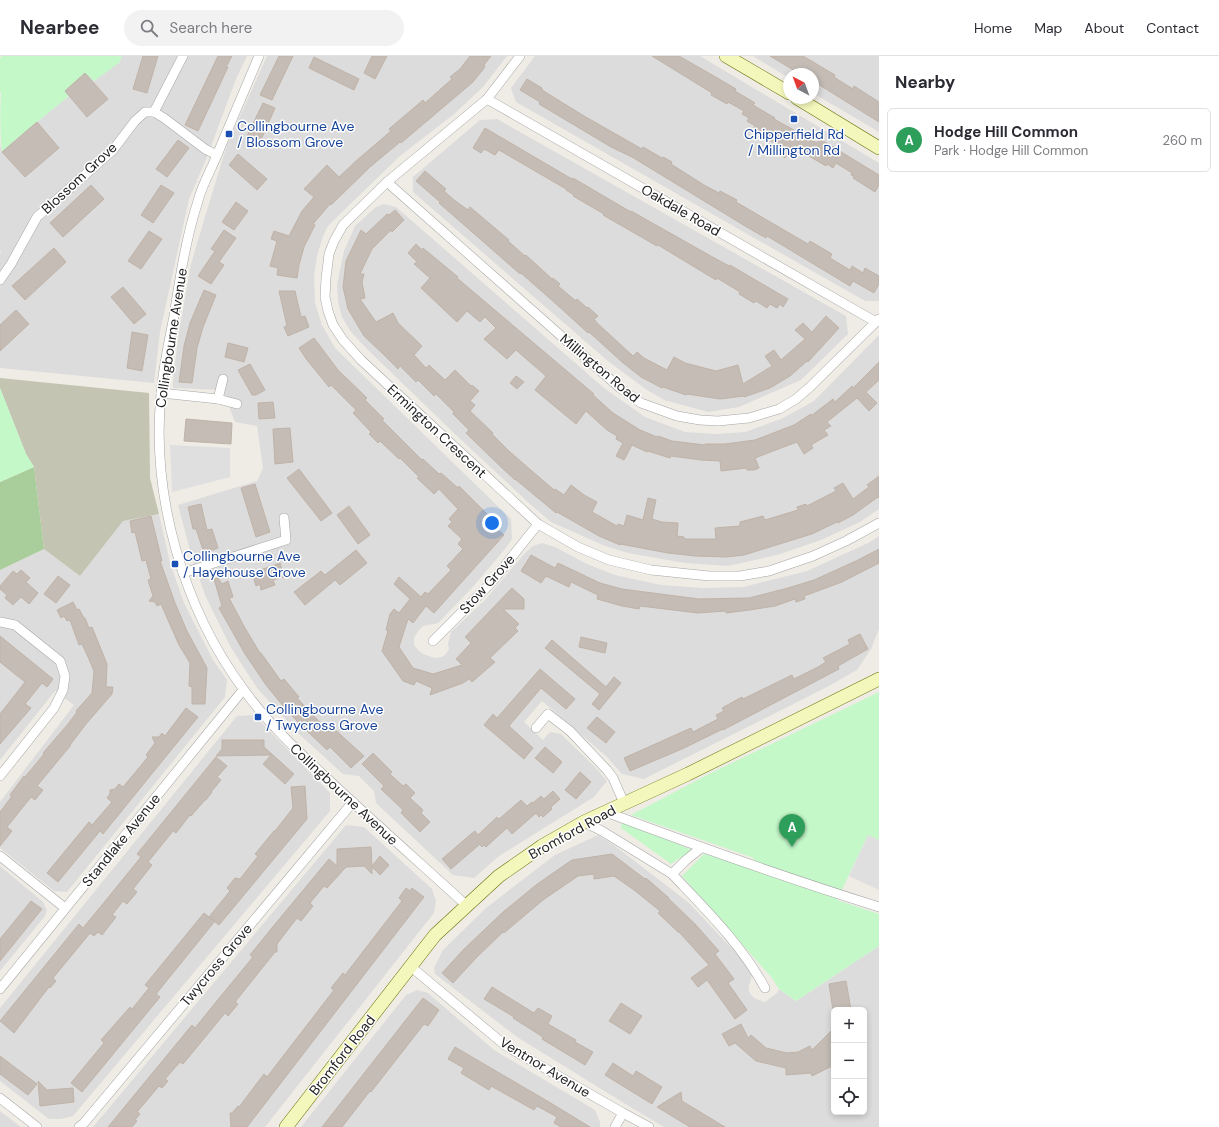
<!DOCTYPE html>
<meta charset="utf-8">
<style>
:root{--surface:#fff;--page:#f2f2f3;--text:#2b2b33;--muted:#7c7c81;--line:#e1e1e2;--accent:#c70a07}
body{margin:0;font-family:"DM Sans",sans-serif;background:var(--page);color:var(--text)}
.controls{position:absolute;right:12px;bottom:12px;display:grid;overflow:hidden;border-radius:6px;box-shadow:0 2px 6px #0003}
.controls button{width:36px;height:36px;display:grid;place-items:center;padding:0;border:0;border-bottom:1px solid var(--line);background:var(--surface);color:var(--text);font:20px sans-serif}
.compass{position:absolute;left:783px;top:12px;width:36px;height:36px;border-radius:50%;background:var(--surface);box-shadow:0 2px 6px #0003;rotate:319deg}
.you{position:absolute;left:492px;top:467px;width:14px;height:14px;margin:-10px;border:3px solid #fff;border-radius:50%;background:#1a73e8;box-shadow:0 0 0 6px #1a73e833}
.badge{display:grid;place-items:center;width:26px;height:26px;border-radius:50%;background:var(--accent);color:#fff;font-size:13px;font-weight:700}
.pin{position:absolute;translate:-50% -33px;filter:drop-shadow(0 1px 2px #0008)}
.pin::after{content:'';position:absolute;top:21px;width:14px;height:12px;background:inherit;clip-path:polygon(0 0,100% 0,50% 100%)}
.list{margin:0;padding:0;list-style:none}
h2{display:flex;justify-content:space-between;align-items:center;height:52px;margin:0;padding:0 16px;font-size:17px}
h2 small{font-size:13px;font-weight:400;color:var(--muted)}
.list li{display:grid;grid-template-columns:26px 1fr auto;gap:12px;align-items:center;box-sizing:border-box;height:64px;margin:0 8px 8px;padding:0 8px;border:1px solid var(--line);border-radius:6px}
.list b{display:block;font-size:15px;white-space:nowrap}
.list p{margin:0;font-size:13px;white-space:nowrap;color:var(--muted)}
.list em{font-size:13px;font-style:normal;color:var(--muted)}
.icon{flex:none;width:22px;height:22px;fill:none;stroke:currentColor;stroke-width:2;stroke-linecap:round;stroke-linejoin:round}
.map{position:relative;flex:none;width:879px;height:1071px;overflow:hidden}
header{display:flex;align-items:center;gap:24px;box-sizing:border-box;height:56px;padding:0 20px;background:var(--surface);border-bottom:1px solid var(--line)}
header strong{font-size:19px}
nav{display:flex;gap:22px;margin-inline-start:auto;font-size:14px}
.search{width:280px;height:36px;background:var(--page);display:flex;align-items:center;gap:10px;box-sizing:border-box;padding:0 14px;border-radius:22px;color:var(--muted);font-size:15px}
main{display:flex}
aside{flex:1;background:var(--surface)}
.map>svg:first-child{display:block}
.residential{fill:#dddcdc;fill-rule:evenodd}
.construction{fill:#c3c4b1}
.forest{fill:#a9cd9b}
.park{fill:#c4f8c9}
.parking{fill:#dfdfdf}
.building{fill:#c4bcb5;stroke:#c0b3a8}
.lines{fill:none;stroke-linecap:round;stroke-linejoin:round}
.street-casing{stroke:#a6a6a6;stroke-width:10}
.secondary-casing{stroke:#667308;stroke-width:14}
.street{stroke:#fff;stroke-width:9}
.secondary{stroke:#f3f7bb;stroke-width:13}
.transit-dot{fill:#1a4fb4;stroke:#fff;stroke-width:1.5}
.labels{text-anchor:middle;stroke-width:3;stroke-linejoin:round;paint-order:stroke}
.transit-label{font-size:14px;fill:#164399;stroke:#fff;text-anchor:start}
.street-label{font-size:14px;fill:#1f1f1f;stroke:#fff}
</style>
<header>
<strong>Nearbee</strong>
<div class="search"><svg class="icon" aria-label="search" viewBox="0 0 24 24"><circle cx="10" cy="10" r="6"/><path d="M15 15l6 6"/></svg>Search here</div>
<nav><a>Home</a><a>Map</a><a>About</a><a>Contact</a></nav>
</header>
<main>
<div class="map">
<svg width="879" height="1071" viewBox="0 0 879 1071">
<rect width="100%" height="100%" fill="#efece5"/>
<!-- residential -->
<g class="residential">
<path d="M122,0H247L236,23L207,101L189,143L160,276L154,327L0,312V197L1,195L0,194V88L2,96L37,66L69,40L65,35L85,17L119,7Z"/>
<path d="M267,0H507L483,31L454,58L400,100L341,157L328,170L323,180L317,200L314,220L315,247L322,269L335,292L511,463L512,483L505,493L471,533L438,567L423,570L419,574L414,582V589L419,595L423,598L435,602L442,601L446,598L449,593L448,588L451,576L486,543L525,497L533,490L542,487L555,491L587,508L615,519L661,529L703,532L743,531L807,515L868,487L879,480V573L871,593L857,614L829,630L644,723L622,718L607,701L542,645L524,666L543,684L548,678L551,676L561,678L596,712L607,725L594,741L499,800L474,822L453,819L376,747L374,735L359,720L343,718L300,679L257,632L230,590L205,539L191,498L178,449L257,425L263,412L257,370L235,366L223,334L173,332V324L179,276L191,208L207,154L227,89Z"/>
<path d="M535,0H700L879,107V245H865L516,46L511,32Z"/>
<path d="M753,0H879V76L813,37V18H789V22Z"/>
<path d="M497,63L846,260L848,278L801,324L739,351L708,356L664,344L647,334L609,306L413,136V121L480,64Z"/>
<path d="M384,148L396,151L604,332L645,361L685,376L716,378L745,376L781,363L814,345L879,279V453L860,466L821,484L777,499L728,510L685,507L628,497L605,490L551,466L529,447L457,380L368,294L351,276L342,261L338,246L337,229L344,195L355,170L376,151Z"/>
<path d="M159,458L170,507L184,547L213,604L227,624L225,641L67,836L54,835L0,792V746L74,649L55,635L0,704V514L44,493L80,520L123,465Z"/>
<path d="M254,659L330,737V755L73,1060L61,1063H49L0,1025V952L237,660Z"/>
<path d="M346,769L364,771L432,833L436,845L434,857L265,1071H93Z"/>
<path d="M598,779L615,790L688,846L753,915L749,930V936L754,942L765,946L777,937L779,933L796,945L879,890V1071H664L632,1052L517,981L435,918L434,912L443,894L486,852L555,799ZM834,954H864V1056H834Z"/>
<path d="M0,810L43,846L47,854L45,860L0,915Z"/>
<path d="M417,934L428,937L494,994L595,1054L600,1066V1071H301L406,939Z"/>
<path d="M0,1055L21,1071H0Z"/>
</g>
<!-- construction -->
<path class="construction" d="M0,322L149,337L150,422L159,458L123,465L80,520L44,493L34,411L26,398L0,332Z"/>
<!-- forest -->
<path class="forest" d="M34,411L44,493L0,514V426Z"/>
<!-- park -->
<g class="park">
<path d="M2,0H122L119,7L94,25L85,17L65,35L69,40L37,66L2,96C0,78 0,56 1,37L0,36V2Z"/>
<path d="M0,332L26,398L34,411L0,426Z"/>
<path d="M879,636V784L868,779L837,844L879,858V890L796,945L779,933L772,922L682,820L704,798L749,811L754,802L631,759L709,718Z"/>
<path d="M625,766L692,794L671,808L621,772L622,767Z"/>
</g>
<!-- parking -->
<g class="parking">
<path d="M170,389L230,392V421L172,436Z"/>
<path d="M868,779L879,784V834L849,820Z"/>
</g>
<!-- building -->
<g class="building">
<path d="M143,0H158L147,37L133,33Z"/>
<path d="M218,0H232L226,11H228L198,75L185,69Z"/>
<path d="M279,0H293L272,44L260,39Z"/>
<path d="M372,0H387L375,23L364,17Z"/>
<path d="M470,0H491L484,9L485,11L473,26L401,87L400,86L370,111L331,149L330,148L313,168L315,169L304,191L299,209L297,222L277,219L278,212L270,210L277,185L271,183L274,175L289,180L302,155L314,141L304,133L327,109L339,121L356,105L391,75L389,73L423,44L425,47L452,23L450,21L460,13Z"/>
<path d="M652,0H679L714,20L736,33L735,35L755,47L753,49L775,62L774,63L817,87L820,83L879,119V129L875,136L853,122L854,120L851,119L852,117L836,107L833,112L827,108L826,110L802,96L801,98L791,92L785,102L778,97L781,91L766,82L768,80L754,72L755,70L747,65L749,62L742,58L744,55L728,46L727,48L711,39L712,37Z"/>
<path d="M770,0H803L835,19L834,21L853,33L854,30L879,46V66L813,25V18H800Z"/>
<path d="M314,1L359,23L354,34L309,12Z"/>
<path d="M85,17L108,43L87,61L65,35Z"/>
<path d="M527,23L542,32V34L584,60L642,93L643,91L662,102L663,101L672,106L671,108L704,129L719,137L720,135L737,144L736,146L808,188L810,185L832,198L830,202L850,214L852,210L863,217L865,212L879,220V228L874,237L853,225L850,230L767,180L766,182L750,173L632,101L611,91L539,48L540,46L520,34Z"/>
<path d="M263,47L275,52L260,86L247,80Z"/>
<path d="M37,66L59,92L25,121L2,96Z"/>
<path d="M485,72L572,123L573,122L631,156V155L709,199L729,210L730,209L788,243L783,251L780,248L777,252L770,248L767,252L756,245L754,247L739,238L740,236L717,222L716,224L658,189L657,190L603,159L604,158L573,140L574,139L566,134V133L499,94L495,99L484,93L481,97L473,92Z"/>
<path d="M178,84L189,92L167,121L156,113Z"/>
<path d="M238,98L267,123L257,134L229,109Z"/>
<path d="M425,115L446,133L444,135L454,144L468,154L470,151L509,184L508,185L525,200L526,199L552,223L553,222L560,228L558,230L576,245L577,243L587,252L588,251L598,260L594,263L597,267L633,300L637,296L644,302L667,314L674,301L685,307L716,315L738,309L743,328L772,310L765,300L774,294L781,304L805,283L795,274L803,267L812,276L826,260L839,272L808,306L807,305L790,320L770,332L744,341V340L720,343L687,338L686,339L663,331L662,332L641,321L622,306L589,276L588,277L555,247L521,217L520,218L439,147L440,146L416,125Z"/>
<path d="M91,129L104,143L63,181L50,167Z"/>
<path d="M161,129L174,137L153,167L141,159Z"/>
<path d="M236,146L248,155L234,174L222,166Z"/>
<path d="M395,154L404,164L392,176L391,174L372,193L360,218H364L362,226L365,242L360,243L376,266L393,257L398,267L422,290L414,299L426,312L429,309L445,324L455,314L471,330L472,329L479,335L470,345L475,349L470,355L493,377L492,378L510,396L554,434L555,433L564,439L571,429L584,439L597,446L592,456L617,470L618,468L624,470L627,459L643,464L648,442L656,444L652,463L662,466L678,467L677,480L684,481V483H716L715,472L740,470V466L763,460L765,464L798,454L797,451L806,448L807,450L836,435L834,432L843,427L853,443L869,431L867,429L879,420V442L878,441L853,459L838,467L837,466L812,478L744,499L726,501L695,500L668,497L620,488V489L599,480L557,456L556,457L515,423V424L501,411L466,377L469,374L453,358L454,356L436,338L434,340L418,324L416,326L400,310L398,313L382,297L364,280L348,253L343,231L346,205L361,174L366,178L387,158L389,159Z"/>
<path d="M224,174L236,182L219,206L224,209L211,228L198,220L215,195L211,193Z"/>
<path d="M149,175L162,183L141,213L128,205Z"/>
<path d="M416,188L422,194L423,192L458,221L457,222L594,338L593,339L613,357L640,374L657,381L658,380L672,385L705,389V388H725L755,384L794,369L811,358V360L833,343L835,346L852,330L853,332L879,306V324L866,336L877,347L869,355L857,342L827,366L831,370L824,374L828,379L811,389L813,392L804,398L797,386L755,402L759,412L754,414H747V412L721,415L720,405L701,404L671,400L670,402L648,395L647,396L632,389L624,404L616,400L623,387L616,383L617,380L607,374L586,355L576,368L535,334L546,320L516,294L507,303L484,283L496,272L485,261L480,266L467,255L457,266L421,232L430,222L414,208L417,206L408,197Z"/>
<path d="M54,192L66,206L25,244L12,230Z"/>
<path d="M123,231L146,258L134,268L111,241Z"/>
<path d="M204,234L216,239L203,271L197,292L192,327L179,326L184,290L190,267Z"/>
<path d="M279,235H295L301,261L305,260L309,271L288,280L284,271L287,270Z"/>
<path d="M16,254L29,268L0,295V269Z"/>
<path d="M132,276L148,279L142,315L127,312Z"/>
<path d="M314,282L338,314L367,342L365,344L384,363L382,364L422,404L423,403L439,418L441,417L458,432L459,430L488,459L485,463L504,479L434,557L426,550L413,567L408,563L399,591L413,612L433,618L462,609L456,603L471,587L465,581L512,532L524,543V553H503L519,568L515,572L518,575L490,602L495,606L472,626L469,623L463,627L430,639L432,632L416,625L414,629L403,625L382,595L388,575L386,574L390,558L394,553L399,557L410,543L394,528L399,521L421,541L425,536L428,538L451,514L447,510L463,493L458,488L462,483L448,470L452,466L449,463L458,453L439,433L434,438L417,422L419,421L400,402L399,403L380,385L378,387L369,378L371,376L353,357L356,354L331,329L329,331L307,304L299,292Z"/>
<path d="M228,287L248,292L244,306L225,301Z"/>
<path d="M250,308L265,334L256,339H252L238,314Z"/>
<path d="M516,320L524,326L517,333L510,327Z"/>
<path d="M273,346L275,362L259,363L258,347Z"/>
<path d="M186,363L232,367L231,388L184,385Z"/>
<path d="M290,372L293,406L275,408L273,373Z"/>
<path d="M299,413L332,457L321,465L287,422Z"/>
<path d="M255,428L270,476L256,481L241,432Z"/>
<path d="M201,448L207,474L212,473L218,492L204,497L196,473H193L188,451Z"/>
<path d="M349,450L370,479L358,488L337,459Z"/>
<path d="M151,460L162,505H160L175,547L187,575L207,612L205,648H192V631L189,630L190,607L179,589L161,548L157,550L155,546L149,545L153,540L148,524L151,523L146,504L142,505L135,476L132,477L130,465Z"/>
<path d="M879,493V507L842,526L804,540L805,543L796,546L795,543L775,550L750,554L726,557V555L698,557L640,550L639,553L622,550L597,543L598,539L571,526L569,531L546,520L541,527L521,515L531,499L555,512L558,507L600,527L622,533L699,543L749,542L788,532L814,524L856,505Z"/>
<path d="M356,494L367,507L340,529L335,524L305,549L294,536L321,515L325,519Z"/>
<path d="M280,507L284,521L273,524L275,529L261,534L260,528L256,530L252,517Z"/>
<path d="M21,514L30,522L26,526L38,537L29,548L21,541L13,549L5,542L7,539L0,533V530L13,515L17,518Z"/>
<path d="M58,520L70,529L56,547L44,538Z"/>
<path d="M218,522L222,528L228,525L233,541L229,542L245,572L260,597H261L281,625L284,623L299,641L297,642L328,675L332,671L364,700L351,712L330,691L327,694L306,674L288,656L266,629L245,598L219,552L222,550L214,523Z"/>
<path d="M73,546L77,554L79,553L84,562H85L89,572L92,571L107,608L106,631H113L112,638L86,668L70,689H71L37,730L43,734L35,744L31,741L7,771L12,775L0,790V756L12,740L10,739L24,720L25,721L35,709L44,698L43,697L68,668L77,656L76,655L92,637L94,615L88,601L82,588L79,589L70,564L67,565L64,560L61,562L57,554Z"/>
<path d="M860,578L868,593L838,610L839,613L723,674V673L682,693L630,715L624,702L691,672L693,676L718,663L716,659L724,655L722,652L742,641L743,643L792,619L794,623L818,611L826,606L823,602L850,588L848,584Z"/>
<path d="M0,580L53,623L47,631L42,627L25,648L31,652L0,688V658L25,626L0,606Z"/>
<path d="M581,581L607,587L605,597L579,591Z"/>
<path d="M552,584L606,631L614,621L621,627L599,654L592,648L600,638L545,592Z"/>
<path d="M540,613L575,643L566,653L541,632L509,670L533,692L524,703L484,669L493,658L497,662Z"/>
<path d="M186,652L198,661L103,778L100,775L58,826L47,817L89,766L92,769L112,746L107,742L110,738V734L115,733L119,728L123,731L148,701L146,699L155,687L152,681H159L162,677L165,680Z"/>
<path d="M597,661L615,676L606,687L587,672Z"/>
<path d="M222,684H264V691L294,718L285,728L263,708L271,699L216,700L222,693Z"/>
<path d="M545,691L562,706L553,717L535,702Z"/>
<path d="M373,697L392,716L390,718L403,730L406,728L415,737L410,742L423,754L421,757L430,766L420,776L401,757L403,754L381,733L384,730L362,708Z"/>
<path d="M216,701L227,710L217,721L221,724L211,736H212L206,744H205L191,760L190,759L176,777L173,775L148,806L152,809L133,833L137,836L127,848L123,845L112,859L116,861L102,879L98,876L94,880L90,877L53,922L56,925L50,932L49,931L14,977L0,965L79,868L83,872L102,849L141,801L137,798Z"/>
<path d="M580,716L591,726L576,743L565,734Z"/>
<path d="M305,730L307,763L219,869L209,861L215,865L156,938L160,941L82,1036L71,1027L104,987L101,984L130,951L132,953L149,932L145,929L204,857L209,861L230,835L227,832L235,822L240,823L258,800L255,798L274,775H275L293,752L291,731Z"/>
<path d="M553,735L560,743L551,751L552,753L543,761L541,759L539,761L536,757L512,778L507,772L486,791L484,789L482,791L480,788L451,813L442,803L471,778L475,775L478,779L497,761L499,763L521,744L527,750L532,746L533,747L541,740L544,743Z"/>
<path d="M371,791L372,810L380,800L389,809L380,819L372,811V818L364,810L346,811L327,832L324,830L310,847L313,850L301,865L297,862L277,888V896H275L235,946L238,948L228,960L225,957L183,1008L180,1006L165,1023L168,1025L162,1032L159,1030L137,1056L140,1058L135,1064L137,1065L132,1071H108L192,969L195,972L216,946L253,901L250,899L271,873L329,803L337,810V793Z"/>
<path d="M612,798L645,823L646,822L669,842H668L695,868L719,895L715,898L734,923L728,927L747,954L735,963L707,924L698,931L691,922L709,909L679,876H678L658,857L660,855L634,834L614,820L594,823V818L578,820L543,844L504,877L503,876L477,901L453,927L442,917L464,893L503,856L536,829L553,817L572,804Z"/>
<path d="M406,832L410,835L412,832L424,841L247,1071H231L230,1057H232L238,1050L239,1051L264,1018L267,1021L334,934L331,932L343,917L345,919L402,845L399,842Z"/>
<path d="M31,845L42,853L0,905V883Z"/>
<path d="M846,925L851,954H833L829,928Z"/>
<path d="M492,931L534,957L538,952L552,960L548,968L576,984L575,986L593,996L585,1009L542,983L543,981L513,962L514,961L484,943Z"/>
<path d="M423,942L439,954L428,970L424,968L371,1036L370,1035L342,1071H322Z"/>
<path d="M621,947L642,960L630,978L609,965Z"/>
<path d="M741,968L748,982L751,979L766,992L787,997L798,996L810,990L812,994L834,972V1008L832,1010L812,1020L811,1017L786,1019V1012L756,1005L735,987L729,990L722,978Z"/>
<path d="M455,991L549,1046L590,1071H561L554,1067L557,1061L537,1050L534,1054L491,1030L489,1034L461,1017L464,1012L448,1003Z"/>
<path d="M0,1000L37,1028L28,1039L0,1018Z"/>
<path d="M613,1007L633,1020L636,1015L662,1031L652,1048L605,1019Z"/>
<path d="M38,1025L47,1034L73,1032L74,1046L40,1050Z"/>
<path d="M681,1036L682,1045L725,1071H690L657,1051Z"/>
</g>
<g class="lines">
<!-- street casing -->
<g class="street-casing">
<g id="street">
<path d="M259,0C245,33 231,66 217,99C211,114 202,129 198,145C186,182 180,221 174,260C169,286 163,312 161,338C151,440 183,552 244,634C269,669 301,698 332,727C376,768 421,808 466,849"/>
<path d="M520,0L487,43L387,126L343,169L334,185L329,198L326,222L325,241L328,255L333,269L343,284L361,304L538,468L578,491L609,504L651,514L709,520H740L769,515L813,500L846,485L879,467"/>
<path d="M487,43L876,266"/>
<path d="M154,56L183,0"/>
<path d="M387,126L620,332L641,347L677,360L700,364L718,365L749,362L779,353L796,343L810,331L879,263"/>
<path d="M0,224L11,208L37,161L113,94L135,65L145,56H154L164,62L205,93L217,99"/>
<path d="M161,337L218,343L237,348"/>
<path d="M218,343L223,323"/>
<path d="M183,517L286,484L284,462"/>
<path d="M0,566L15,569L60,605L65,620L63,634L54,652L0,720"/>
<path d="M433,585L492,526L538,468"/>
<path d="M536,672L548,658L570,675L607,714L613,722L624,747"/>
<path d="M606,756C696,790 787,822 879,851"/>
<path d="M584,766L602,775L672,818L686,804L701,792"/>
<path d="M0,800L65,852"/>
<path d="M672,818C706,854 741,888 765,932"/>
<path d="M410,910L506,990L623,1057L649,1071"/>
<path d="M0,933L243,634"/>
<path d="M0,1042L37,1071"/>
<path d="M79,1071L84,1067L353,746"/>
<path d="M615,1071L623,1057"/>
</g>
</g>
<!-- secondary casing -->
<g class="secondary-casing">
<g id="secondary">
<path d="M726,0L789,37"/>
<path d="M797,42L879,92"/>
<path d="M286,1071L435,879L499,820L542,790L584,766L688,718L879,623"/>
</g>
</g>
<!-- street -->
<use href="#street" class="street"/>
<!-- secondary -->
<use href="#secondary" class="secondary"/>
</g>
<!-- markers -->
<g class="transit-dot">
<rect x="790" y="59" width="8" height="8" rx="2"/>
<rect x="225" y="74" width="8" height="8" rx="2"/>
<rect x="171" y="504" width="8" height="8" rx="2"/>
<rect x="254" y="657" width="8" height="8" rx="2"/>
</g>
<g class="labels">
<!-- transit labels -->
<g class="transit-label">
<text x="237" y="75">Collingbourne Ave<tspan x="237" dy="16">/ Blossom Grove</tspan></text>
<text x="794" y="83" text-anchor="middle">Chipperfield Rd<tspan x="794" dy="16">/ Millington Rd</tspan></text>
<text x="183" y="505">Collingbourne Ave<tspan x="183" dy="16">/ Hayehouse Grove</tspan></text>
<text x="266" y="658">Collingbourne Ave<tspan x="266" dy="16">/ Twycross Grove</tspan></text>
</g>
<!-- street labels -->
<g class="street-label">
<text transform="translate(79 122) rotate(-43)" y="5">Blossom Grove</text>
<text transform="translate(681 154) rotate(30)" y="5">Oakdale Road</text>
<text transform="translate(171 282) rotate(-81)" y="5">Collingbourne Avenue</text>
<text transform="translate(600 312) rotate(40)" y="5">Millington Road</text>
<text transform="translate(437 375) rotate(43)" y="5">Ermington Crescent</text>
<text transform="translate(487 528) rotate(-48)" y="5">Stow Grove</text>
<text transform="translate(344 738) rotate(43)" y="5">Collingbourne Avenue</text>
<text transform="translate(572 776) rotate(-29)" y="5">Bromford Road</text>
<text transform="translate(121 784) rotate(-51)" y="5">Standlake Avenue</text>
<text transform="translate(216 909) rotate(-50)" y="5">Twycross Grove</text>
<text transform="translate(342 999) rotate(-52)" y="5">Bromford Road</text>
<text transform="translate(545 1011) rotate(31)" y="5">Ventnor Avenue</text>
</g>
</g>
</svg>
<div class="controls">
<button>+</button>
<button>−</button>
<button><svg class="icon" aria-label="locate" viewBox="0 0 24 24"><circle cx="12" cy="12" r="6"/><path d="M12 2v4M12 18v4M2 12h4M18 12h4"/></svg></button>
</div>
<svg class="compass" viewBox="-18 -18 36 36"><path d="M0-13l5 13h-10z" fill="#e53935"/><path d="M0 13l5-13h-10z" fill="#7c7c81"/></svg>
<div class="you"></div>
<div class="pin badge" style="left:792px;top:791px;background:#2e9e5b">A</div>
</div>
<aside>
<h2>Nearby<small></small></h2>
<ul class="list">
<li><span class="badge" style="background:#2e9e5b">A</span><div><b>Hodge Hill Common</b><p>Park · Hodge Hill Common</p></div><em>260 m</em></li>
</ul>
</aside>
</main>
